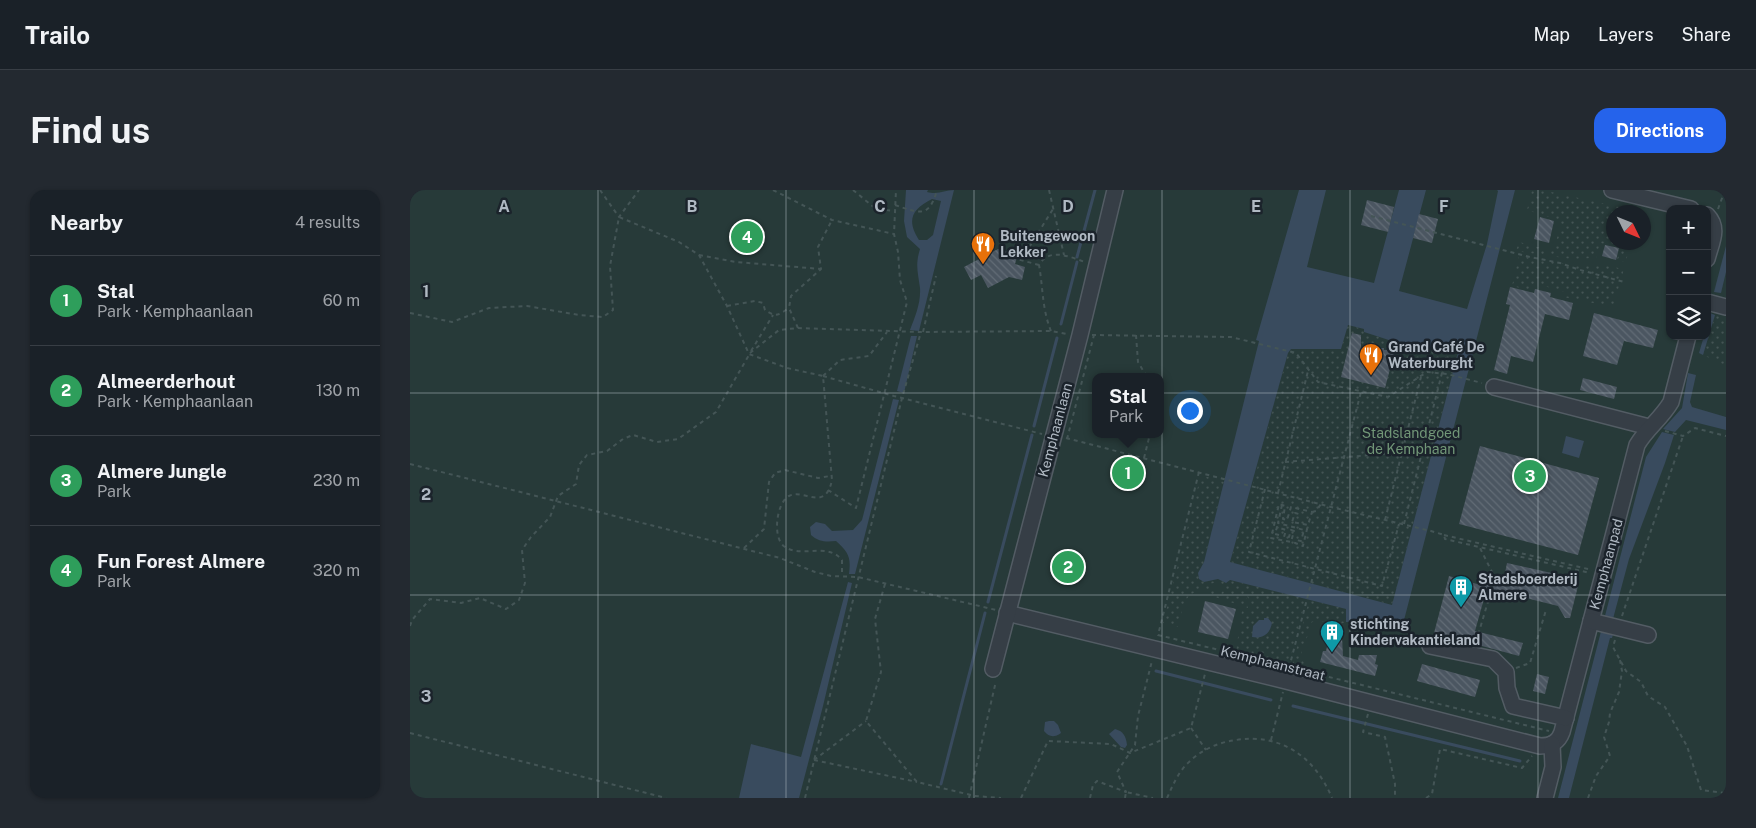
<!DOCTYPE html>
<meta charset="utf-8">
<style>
:root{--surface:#1a2128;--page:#232930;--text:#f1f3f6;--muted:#9fa3a8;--line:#383e45;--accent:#2563eb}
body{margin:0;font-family:"Public Sans",sans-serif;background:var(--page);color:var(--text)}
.controls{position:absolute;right:15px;top:15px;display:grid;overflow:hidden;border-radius:10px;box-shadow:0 1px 4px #0004}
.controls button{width:45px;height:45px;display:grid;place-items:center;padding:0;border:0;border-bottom:1px solid var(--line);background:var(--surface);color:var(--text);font:25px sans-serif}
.compass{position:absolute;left:1196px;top:15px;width:45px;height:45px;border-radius:50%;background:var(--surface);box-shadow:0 1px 4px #0004;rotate:133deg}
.you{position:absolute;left:779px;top:220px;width:18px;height:18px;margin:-12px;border:4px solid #fff;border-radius:50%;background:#1a73e8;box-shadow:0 0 0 8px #1a73e833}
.badge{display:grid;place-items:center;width:32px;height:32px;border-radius:50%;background:var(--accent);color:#fff;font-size:16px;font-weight:700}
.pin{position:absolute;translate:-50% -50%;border:2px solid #fff;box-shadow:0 1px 5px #0006}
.popup{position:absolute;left:682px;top:183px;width:72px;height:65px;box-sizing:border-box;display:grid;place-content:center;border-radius:10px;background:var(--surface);filter:drop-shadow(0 1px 4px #0005);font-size:16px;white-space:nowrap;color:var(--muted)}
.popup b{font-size:19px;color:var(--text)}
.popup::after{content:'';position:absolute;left:50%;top:100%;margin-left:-10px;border:10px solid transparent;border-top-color:var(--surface)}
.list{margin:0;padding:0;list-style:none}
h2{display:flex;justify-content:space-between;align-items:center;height:65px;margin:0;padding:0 20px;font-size:21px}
h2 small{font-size:16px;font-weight:400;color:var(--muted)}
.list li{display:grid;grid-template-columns:32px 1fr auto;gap:15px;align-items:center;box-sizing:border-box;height:90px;padding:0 20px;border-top:1px solid var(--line)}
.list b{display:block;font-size:19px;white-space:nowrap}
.list p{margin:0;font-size:16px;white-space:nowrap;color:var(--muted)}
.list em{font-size:16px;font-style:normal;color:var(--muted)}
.icon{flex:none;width:28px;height:28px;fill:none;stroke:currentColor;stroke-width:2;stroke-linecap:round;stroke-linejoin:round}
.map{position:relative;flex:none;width:1316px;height:608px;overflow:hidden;border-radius:15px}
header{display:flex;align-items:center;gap:30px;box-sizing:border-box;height:70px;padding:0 25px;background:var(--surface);border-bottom:1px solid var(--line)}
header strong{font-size:24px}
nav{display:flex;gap:28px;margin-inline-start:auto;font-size:18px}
.intro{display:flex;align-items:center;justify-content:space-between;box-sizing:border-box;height:120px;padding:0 30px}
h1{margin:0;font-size:35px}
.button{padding:12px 22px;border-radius:15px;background:var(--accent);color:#fff;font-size:18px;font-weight:700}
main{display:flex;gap:30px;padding:0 30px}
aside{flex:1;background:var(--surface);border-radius:15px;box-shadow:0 1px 4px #0004}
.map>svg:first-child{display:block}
.park{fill:#273a39;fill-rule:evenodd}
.garden{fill:url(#garden-dots)}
.water{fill:#394b5e;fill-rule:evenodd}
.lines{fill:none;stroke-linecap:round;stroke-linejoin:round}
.stream{stroke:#394b5e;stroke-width:3}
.building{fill:url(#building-back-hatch)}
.minor-casing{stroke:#535c64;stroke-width:18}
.path{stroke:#445556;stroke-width:2;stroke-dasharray:4 4;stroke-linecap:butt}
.minor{stroke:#363e46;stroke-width:15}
.grid{fill:none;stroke:#b0b9c3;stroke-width:1;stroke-opacity:0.55}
.labels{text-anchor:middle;stroke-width:5;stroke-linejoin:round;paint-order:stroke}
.poi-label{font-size:14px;font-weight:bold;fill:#b0b9c3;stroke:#1b232b;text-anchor:start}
.street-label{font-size:14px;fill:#b0b9c3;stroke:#1b232b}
.park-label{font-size:14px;fill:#719677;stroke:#1b232b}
.grid-label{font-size:16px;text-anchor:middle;font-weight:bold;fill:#b0b9c3;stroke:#1b232b;stroke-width:5;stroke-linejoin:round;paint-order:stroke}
</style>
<header>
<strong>Trailo</strong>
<nav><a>Map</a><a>Layers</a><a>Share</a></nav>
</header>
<div class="intro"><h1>Find us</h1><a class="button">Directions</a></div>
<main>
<aside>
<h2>Nearby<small>4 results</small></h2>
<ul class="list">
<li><span class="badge" style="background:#2e9e5b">1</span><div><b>Stal</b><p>Park · Kemphaanlaan</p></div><em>60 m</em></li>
<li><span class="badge" style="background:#2e9e5b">2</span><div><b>Almeerderhout</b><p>Park · Kemphaanlaan</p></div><em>130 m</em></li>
<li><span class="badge" style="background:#2e9e5b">3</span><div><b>Almere Jungle</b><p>Park</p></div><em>230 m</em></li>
<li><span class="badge" style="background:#2e9e5b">4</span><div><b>Fun Forest Almere</b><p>Park</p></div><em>320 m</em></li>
</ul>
</aside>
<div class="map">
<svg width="1316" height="608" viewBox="0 0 1316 608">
<defs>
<pattern id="garden-dots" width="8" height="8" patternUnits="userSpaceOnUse" patternTransform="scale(1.25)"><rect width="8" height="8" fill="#273a39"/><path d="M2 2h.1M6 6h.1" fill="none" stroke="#445454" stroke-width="1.8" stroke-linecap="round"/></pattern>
<pattern id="building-back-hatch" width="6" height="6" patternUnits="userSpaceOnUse" patternTransform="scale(1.25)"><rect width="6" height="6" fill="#4b5661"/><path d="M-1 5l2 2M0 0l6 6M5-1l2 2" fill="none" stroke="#626c76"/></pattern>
</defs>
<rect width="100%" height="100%" fill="#232c36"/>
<!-- park -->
<path class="park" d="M0,0H1316V608H0ZM1260,19H1297V146H1260ZM1204,22H1234V52H1204ZM686,187H750V244H686Z"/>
<!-- garden -->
<g class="garden">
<path d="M1122,0H1132L1228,21V22H1204V52L1220,53L1216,72L1207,70L1210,57L1190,53L1186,68L1161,69L1106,61L1109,52L1144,61L1151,31L1117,20Z"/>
<path d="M1109,66L1161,75L1186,74L1214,79L1203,117L1153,107L1155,102L1127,94L1124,101L1102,96Z"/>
<path d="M1305,125L1316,128L1315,175L1293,165Z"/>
<path d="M937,135L954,139L955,142L988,153L1049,159L982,415L820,372L843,294L878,163L881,159H931Z"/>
<path d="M791,285L814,292L794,372L790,379L794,392L808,389L820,390L896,409L878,475L826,462L831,425L832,421L840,422L841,414L836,404L820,405C813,398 813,392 802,393L803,395L798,401C773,399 774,417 768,437L753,433Z"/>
<path d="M802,398L806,403L810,404L813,401L821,407L831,406L837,408L838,418L799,405Z"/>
<path d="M899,410L937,419L936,432C927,436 916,434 907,429L898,435L901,438C895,454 884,467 900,479V480L882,476Z"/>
</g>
<!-- water -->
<g class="water">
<path d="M496,0H518L517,2C529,5 534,0 544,0L509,141L500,140C505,127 511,113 510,98C508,82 505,75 510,59L497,47L494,31ZM522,9L531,11L523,45L517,50H509C496,30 502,19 522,9Z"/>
<path d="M889,0H916L897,77L964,93L989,0H1016L989,101L1057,119L1077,54L1088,1L1087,0H1105L992,438L963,436V433L936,432V419L820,390L816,393L808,389L794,392L789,389L788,383L794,372L849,151L846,150ZM938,135L954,139V142L988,153L990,159L1031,156L1049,159L982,415L820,372L878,163L881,159H931Z"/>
<path d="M1316,56V82L1311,103L1304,102Z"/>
<path d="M1300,123L1305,125L1293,165L1289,163L1294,146H1297V134Z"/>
<path d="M501,146H507L494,203L487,201Z"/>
<path d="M1278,183L1286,185L1280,212L1282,217L1316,227V240L1276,230L1265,242L1253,239L1272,218Z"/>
<path d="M483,209L489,210L445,384H439C441,367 439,363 426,351C416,352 409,352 401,345L400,337L406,332L415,334L422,341L443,340L452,330Z"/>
<path d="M1252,242L1264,245L1255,273L1219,369L1200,440L1204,441L1202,448H1200L1159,608H1148L1236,267Z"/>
<path d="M1156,246L1174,251L1169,268L1152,263Z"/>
<path d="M438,392L442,393L413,516L389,608H329L341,554L391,567Z"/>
<path d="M854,428H858L862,433C860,444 853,449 842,447L843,436L849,430H854Z"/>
<path d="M639,531H644L648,535L651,543C644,548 639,547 634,541L635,532Z"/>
<path d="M705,539C713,541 716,546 717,555L715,558L711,557L699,544Z"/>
</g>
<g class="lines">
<!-- stream -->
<g class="stream">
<path d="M667,67L685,0"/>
<path d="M651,134L667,72"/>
<path d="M624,236L647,148"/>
<path d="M578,412L622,245"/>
<path d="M746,481L861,510"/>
<path d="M883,516L1110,571"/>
<path d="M531,594L575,423"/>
</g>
</g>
<!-- building -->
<g class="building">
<path d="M957,10L984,17L978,42L951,35Z"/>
<path d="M1009,24L1028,29L1022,53L1003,48Z"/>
<path d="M1130,27L1144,31L1139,53L1124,49Z"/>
<path d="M1195,55L1209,58L1206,70L1192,66Z"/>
<path d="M588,59L608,64L605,74L615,77L612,90L599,87L578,98L571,85L561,90L554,77Z"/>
<path d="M1100,97L1124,103L1125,99L1141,103L1140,107L1163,113L1159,130L1135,124L1123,172L1101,166L1097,184L1084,180L1100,115L1096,114Z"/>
<path d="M1184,123L1248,140L1243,158L1214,151L1207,175L1173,166Z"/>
<path d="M942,143L951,145V158H974V160H985L975,198L931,187Z"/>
<path d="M1173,188L1207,197L1204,209L1170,200Z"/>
<path d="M1070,256L1189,288L1168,365L1049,334Z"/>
<path d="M715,275L731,279L728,291L712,287Z"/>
<path d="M1097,373L1159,387L1169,392L1160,428H1155L1148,416L1077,398L1065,441L1113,453L1109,466L1024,443L1039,386L1067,394L1069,387L1093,393Z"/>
<path d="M795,411L826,419L818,449L788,442Z"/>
<path d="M930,439L931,447H932L933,466L948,470L949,465H967L965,474L968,475L965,486L910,472L913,461H916L920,444L924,445Z"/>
<path d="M1012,474L1070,490L1065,507L1007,491Z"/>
<path d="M1127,484L1139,487L1135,504L1123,501Z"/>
</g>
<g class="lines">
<!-- minor casing -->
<g class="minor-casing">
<g id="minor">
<path d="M1202,0L1281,19"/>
<path d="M1297,25C1310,38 1301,53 1297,69"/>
<path d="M1297,112L1316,117"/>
<path d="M1084,197L1239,237"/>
<path d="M597,423L876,491L1130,556C1141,556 1148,553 1152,542L1227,255C1237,238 1251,229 1261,212L1278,146"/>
<path d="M1181,431L1238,445"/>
<path d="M1020,456L1083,469L1096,482L1097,498L1103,516L1156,528"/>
<path d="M583,479L670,145L705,0"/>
<path d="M1135,608L1143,577L1142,554"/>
</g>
</g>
<!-- path -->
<g class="path">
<path d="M190,0L209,27L229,0"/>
<path d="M363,0L422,30L484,44"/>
<path d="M443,0L466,19L484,21"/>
<path d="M639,0L654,65"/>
<path d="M485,15C509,23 519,29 527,0"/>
<path d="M1308,19L1315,0"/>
<path d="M961,26L1120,67L1150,73L1167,79L1214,92"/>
<path d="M289,65L326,72L411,79"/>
<path d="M629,75L607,69L618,59L643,19"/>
<path d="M317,116L345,111L353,113L355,120C367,128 368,125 379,118"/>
<path d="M0,123L42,132L79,118L117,116L169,125L193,127L203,120L200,76L209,27L269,52L289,65L317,116L339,164L377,178L413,186L422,290C415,323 394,298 379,306C366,313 362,349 375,357C392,368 418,352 432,370V386"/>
<path d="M388,138L379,118L381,106L411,79L408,57L422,30"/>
<path d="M641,141C632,119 633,97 629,75C639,57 660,67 675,72"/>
<path d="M513,142L526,86"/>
<path d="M682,145L821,147L886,163L908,192L978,207L1017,182L1037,184L1072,193"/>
<path d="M726,145L728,172L737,187"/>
<path d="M341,161L363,125"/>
<path d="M340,163L369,140L388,138L511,142L641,141L657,144"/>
<path d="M413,186L484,206L632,244"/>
<path d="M413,186L430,170L459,166L477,142"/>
<path d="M750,203L753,211L750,216"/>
<path d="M1255,241L1273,246L1285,238L1316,246"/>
<path d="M656,248L921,317L1021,341L1034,345L1035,349L1180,383"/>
<path d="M657,249L684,145"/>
<path d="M734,268L740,244"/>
<path d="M875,272L1011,261"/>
<path d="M0,274L370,368L405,382L421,386L448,387L586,420"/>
<path d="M789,282L748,445L1139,541"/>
<path d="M855,299L839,362L972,396L989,334"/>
<path d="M418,300L446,318L497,112L490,90L488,62L484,44L486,0"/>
<path d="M868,303L898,181"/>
<path d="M872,315L868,333L894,340L891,351L886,350L885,353L893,356L898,335"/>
<path d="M902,322L906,321L911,314"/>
<path d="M975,330L1011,187"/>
<path d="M994,334L1037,163"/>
<path d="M869,345L865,344L867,337L876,340L874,347H879L881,340L884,341L881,352L861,348L869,314L875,316L873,329L877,330L881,317L902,322L898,335L882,332L885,323L889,324"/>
<path d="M1034,345L1182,380"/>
<path d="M334,358L354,339L359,292L365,283L375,280L408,288L420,286"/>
<path d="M475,394L465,429L471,482L456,531L507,592L565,606L591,608"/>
<path d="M1212,426L1273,246"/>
<path d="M0,436L2,430L20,409L51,413L70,408L96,419L109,410L115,393L112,360L121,347L140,327L148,306L166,294L169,275L177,265L197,261L213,249L223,245L247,252L268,249L306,222L339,165"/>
<path d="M1205,450L1203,457L1216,481L1231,492L1238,506L1255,517L1277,556L1291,600L1316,603"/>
<path d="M1066,452L1085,388L1070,358"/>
<path d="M879,478L951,202"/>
<path d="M1106,478L1120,473L1136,420"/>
<path d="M958,524L953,542L975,547L985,594V608"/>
<path d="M781,538L796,560"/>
<path d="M0,543L256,608"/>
<path d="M861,550L873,502"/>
<path d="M404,570L507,592"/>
<path d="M404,570L456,531"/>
<path d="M395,608L492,208L511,142"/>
<path d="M559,608L586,491"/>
<path d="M611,608L638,551L701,554L720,563L781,538L795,484"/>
<path d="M680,608L683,595L687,591L716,602L707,582L725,555L728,526L742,471"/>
<path d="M715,608L716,602L743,608"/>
<path d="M757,608C763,595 768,582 779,572C791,560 809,552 826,550C871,543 905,567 922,608"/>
<path d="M1016,608L1022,604L1030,559L1112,578L1122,566"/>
<path d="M1178,608L1186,586L1200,566L1194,547L1199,532L1200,523L1209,502L1212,481L1210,470"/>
</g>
<!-- minor -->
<use href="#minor" class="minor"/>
</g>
<!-- grid -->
<path class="grid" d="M188,0V608M376,0V608M564,0V608M752,0V608M940,0V608M1128,0V608M0,203H1316M0,405H1316"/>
<!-- icons -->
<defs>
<g id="restaurant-pin" transform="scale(1.25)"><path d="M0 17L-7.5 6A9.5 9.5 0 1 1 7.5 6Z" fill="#e8710a" stroke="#1b232b"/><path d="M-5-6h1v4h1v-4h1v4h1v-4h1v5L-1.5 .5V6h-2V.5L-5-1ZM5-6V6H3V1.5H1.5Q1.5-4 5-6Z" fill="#fff"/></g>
<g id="building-pin" transform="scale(1.25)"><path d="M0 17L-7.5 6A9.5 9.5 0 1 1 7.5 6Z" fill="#0f9aa8" stroke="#1b232b"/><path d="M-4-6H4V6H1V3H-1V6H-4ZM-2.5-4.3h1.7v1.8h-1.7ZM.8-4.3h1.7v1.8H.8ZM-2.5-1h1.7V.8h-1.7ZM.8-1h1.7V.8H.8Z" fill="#fff"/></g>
</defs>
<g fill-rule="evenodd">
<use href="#restaurant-pin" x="573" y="54"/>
<use href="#restaurant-pin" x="961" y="165"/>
<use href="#building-pin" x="1051" y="397"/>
<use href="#building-pin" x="922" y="442"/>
</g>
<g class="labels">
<!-- poi labels -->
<g class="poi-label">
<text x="590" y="51">Buitengewoon<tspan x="590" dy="16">Lekker</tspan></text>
<text x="978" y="162">Grand Café De<tspan x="978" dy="16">Waterburght</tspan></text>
<text x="1068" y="394">Stadsboerderij<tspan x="1068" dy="16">Almere</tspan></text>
<text x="940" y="439">stichting<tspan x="940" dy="16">Kindervakantieland</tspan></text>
</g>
<!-- street labels -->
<g class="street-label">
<text transform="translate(645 240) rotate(-75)" y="5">Kemphaanlaan</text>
<text transform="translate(1196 374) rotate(-75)" y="5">Kemphaanpad</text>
<text transform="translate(863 473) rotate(14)" y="5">Kemphaanstraat</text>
</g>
<!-- park labels -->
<g class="park-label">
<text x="1001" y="248">Stadslandgoed<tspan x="1001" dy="16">de Kemphaan</tspan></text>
</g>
</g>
<g class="grid-label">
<text x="94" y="22">A</text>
<text x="282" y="22">B</text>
<text x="470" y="22">C</text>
<text x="658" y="22">D</text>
<text x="846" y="22">E</text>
<text x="1034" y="22">F</text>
<text x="16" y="107">1</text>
<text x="16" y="310">2</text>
<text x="16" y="512">3</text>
</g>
</svg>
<div class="controls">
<button>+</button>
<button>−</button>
<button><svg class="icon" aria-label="layers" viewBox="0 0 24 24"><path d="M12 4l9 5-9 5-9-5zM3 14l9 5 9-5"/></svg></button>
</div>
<svg class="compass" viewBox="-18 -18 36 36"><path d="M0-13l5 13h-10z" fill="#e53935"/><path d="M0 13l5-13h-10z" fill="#9fa3a8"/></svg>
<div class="you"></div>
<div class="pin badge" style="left:718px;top:283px;background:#2e9e5b">1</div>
<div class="popup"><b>Stal</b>Park</div>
<div class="pin badge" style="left:658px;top:377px;background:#2e9e5b">2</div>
<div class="pin badge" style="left:1120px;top:286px;background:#2e9e5b">3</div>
<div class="pin badge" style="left:337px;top:47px;background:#2e9e5b">4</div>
</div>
</main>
